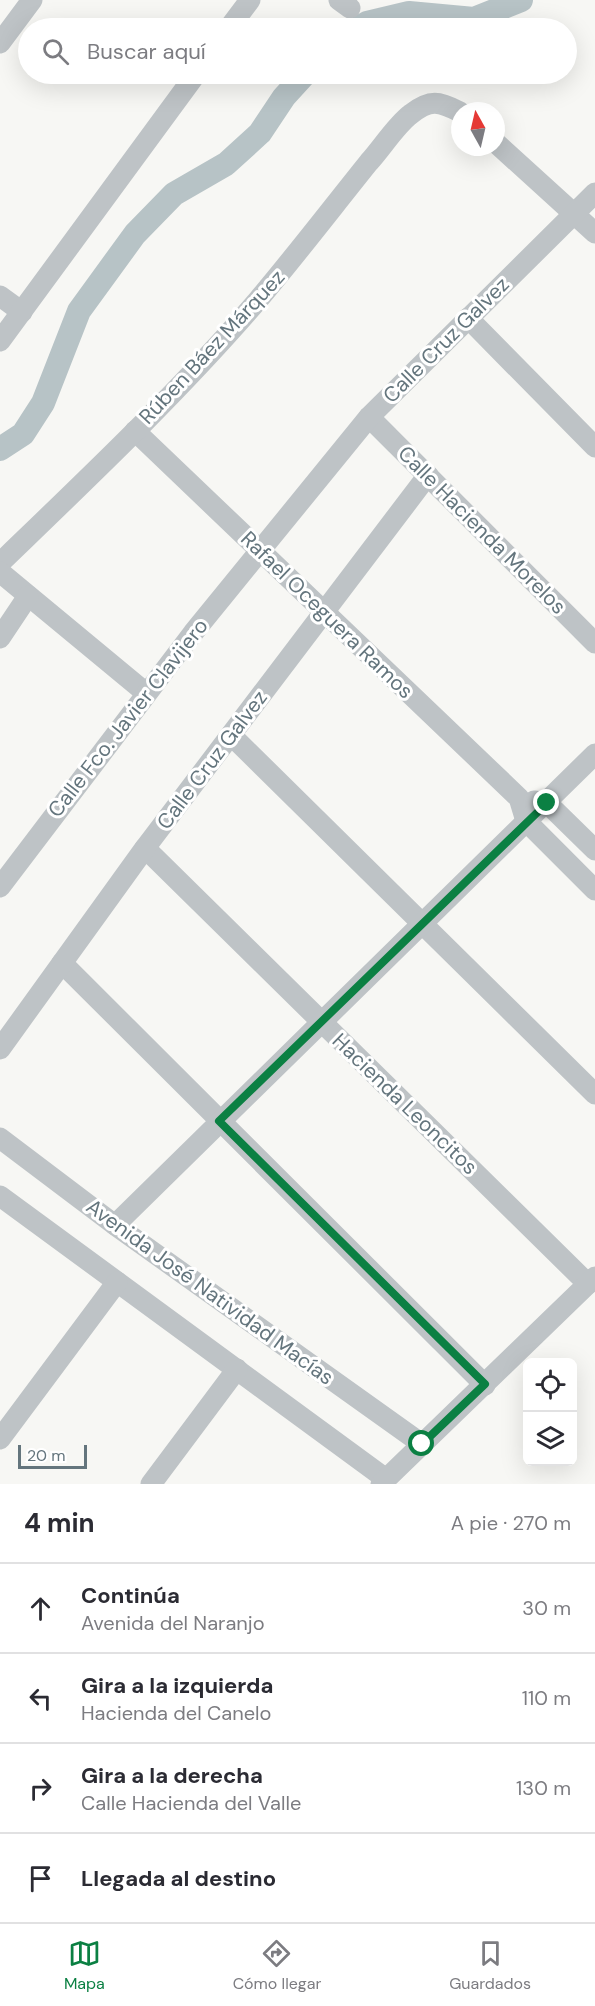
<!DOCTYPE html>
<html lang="es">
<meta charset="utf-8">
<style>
:root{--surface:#fff;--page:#f2f2f3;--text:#2b2b33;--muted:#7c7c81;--line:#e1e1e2;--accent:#0b8043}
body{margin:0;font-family:"DM Sans",sans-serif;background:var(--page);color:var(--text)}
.controls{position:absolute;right:18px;bottom:18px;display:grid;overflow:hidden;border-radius:9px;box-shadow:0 6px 24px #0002}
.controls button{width:54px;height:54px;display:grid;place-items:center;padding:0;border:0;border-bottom:2px solid var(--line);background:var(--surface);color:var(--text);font:30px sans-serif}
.compass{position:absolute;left:451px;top:102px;width:54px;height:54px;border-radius:50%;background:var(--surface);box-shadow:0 6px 24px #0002;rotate:352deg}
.scale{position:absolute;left:18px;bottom:15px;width:69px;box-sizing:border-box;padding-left:6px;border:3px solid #64757d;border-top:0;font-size:16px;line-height:21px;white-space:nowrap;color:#64757d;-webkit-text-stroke:4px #fff;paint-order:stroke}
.stop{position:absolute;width:18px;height:18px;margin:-14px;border:4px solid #0b8043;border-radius:50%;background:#fff}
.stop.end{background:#0b8043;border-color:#fff;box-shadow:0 2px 6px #0008}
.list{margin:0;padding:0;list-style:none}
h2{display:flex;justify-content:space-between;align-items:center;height:78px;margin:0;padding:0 24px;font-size:26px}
h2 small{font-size:20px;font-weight:400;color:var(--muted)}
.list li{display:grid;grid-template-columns:39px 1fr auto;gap:18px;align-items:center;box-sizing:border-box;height:90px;padding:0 24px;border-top:2px solid var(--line)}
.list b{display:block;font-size:22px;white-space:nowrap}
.list p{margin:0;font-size:20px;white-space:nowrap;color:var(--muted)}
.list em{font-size:20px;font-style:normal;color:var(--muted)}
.icon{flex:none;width:33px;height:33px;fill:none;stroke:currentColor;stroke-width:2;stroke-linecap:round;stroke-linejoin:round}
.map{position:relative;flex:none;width:595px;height:1484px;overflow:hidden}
.search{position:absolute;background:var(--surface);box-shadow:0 6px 24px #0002;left:18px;right:18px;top:18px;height:66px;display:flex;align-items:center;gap:15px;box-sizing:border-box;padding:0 21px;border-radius:33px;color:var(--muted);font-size:22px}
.sheet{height:438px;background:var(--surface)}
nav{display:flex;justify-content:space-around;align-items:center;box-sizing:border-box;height:84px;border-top:2px solid var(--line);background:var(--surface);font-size:16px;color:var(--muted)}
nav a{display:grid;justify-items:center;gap:3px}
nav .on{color:var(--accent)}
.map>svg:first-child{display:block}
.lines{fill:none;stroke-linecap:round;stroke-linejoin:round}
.canal{stroke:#b7c3c6;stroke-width:24}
.street{stroke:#bec3c6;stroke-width:21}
.route{stroke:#0b8043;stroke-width:8}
.labels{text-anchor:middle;stroke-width:6;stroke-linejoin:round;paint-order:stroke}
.street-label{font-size:21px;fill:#64757d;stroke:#fff}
</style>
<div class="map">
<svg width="595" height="1484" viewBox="0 0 595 1484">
<rect width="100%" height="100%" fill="#f7f7f4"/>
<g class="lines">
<!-- canal -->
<g class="canal">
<path d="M358,28L367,23L409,13L474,19L521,0"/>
<path d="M0,449L23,434L43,403L79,311L135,234L174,194L226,164L260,133L284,97L305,74"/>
</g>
<!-- street -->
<g class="street">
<path d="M339,0L350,8"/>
<path d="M229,28L250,0"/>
<path d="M0,43L32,0"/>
<path d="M496,143L595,233"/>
<path d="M0,296L22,312"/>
<path d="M468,318L595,447"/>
<path d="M0,341L196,74"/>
<path d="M369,417L595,643"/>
<path d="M135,431L519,798L526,821L595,890"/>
<path d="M0,563C88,478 178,393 258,300C296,255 332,208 369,162C382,148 396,125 411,114C430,99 439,101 460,112"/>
<path d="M0,572L146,693"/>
<path d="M0,638L28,596"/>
<path d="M231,735L595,1094"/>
<path d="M534,801L547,803L595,850"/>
<path d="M145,848L588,1284"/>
<path d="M0,887L193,633L369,417L595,193"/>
<path d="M62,963L485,1385"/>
<path d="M0,1049L145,848L428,475"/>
<path d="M0,1138L115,1225L422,1444"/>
<path d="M0,1196L386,1479"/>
<path d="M115,1225L595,754"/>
<path d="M0,1439L117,1282"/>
<path d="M151,1484L237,1369"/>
<path d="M381,1484L595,1277"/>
</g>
</g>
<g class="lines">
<!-- route -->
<path class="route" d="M422,1444L485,1384L219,1121L547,803"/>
</g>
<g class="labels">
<!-- street labels -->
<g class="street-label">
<text transform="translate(446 340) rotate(-45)" y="7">Calle Cruz Galvez</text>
<text transform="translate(212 347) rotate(-47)" y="7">Rúben Báez Márquez</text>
<text transform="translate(482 530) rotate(45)" y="7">Calle Hacienda Morelos</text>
<text transform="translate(327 615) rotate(44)" y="7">Rafael Oceguera Ramos</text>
<text transform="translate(128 718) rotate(-52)" y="7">Calle Fco. Javier Clavijero</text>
<text transform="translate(212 760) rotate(-53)" y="7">Calle Cruz Galvez</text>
<text transform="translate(405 1104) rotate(44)" y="7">Hacienda Leoncitos</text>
<text transform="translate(210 1292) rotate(36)" y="7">Avenida José Natividad Macías</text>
</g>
</g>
</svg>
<div class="controls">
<button><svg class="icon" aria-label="locate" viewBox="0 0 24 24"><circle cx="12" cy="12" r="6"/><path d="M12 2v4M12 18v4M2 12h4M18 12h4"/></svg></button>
<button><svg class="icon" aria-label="layers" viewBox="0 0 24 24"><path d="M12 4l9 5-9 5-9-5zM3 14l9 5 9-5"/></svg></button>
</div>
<svg class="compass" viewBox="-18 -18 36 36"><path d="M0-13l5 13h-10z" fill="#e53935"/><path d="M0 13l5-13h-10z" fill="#7c7c81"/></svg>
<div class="scale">20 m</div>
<div class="stop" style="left:422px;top:1444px"></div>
<div class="stop end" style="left:547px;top:803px"></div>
<div class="search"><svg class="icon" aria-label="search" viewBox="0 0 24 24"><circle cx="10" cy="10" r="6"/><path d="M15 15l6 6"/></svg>Buscar aquí</div>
</div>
<section class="sheet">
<h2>4 min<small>A pie · 270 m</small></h2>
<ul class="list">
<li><svg class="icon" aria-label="ahead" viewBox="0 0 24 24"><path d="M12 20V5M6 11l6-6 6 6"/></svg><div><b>Continúa</b><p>Avenida del Naranjo</p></div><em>30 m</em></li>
<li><svg class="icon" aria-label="left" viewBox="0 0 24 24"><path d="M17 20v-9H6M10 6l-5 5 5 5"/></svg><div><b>Gira a la izquierda</b><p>Hacienda del Canelo</p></div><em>110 m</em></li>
<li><svg class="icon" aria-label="right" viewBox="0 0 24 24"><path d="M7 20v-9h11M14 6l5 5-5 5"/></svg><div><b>Gira a la derecha</b><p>Calle Hacienda del Valle</p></div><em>130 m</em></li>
<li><svg class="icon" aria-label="arrive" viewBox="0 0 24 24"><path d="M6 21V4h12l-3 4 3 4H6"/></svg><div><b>Llegada al destino</b></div></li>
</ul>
</section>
<nav>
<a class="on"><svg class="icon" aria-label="map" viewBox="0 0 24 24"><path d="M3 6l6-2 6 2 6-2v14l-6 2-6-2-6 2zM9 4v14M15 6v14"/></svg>Mapa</a>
<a><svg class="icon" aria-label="directions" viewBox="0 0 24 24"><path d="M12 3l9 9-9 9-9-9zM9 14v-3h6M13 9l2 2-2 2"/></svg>Cómo llegar</a>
<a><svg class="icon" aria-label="saved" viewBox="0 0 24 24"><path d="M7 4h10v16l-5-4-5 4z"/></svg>Guardados</a>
</nav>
